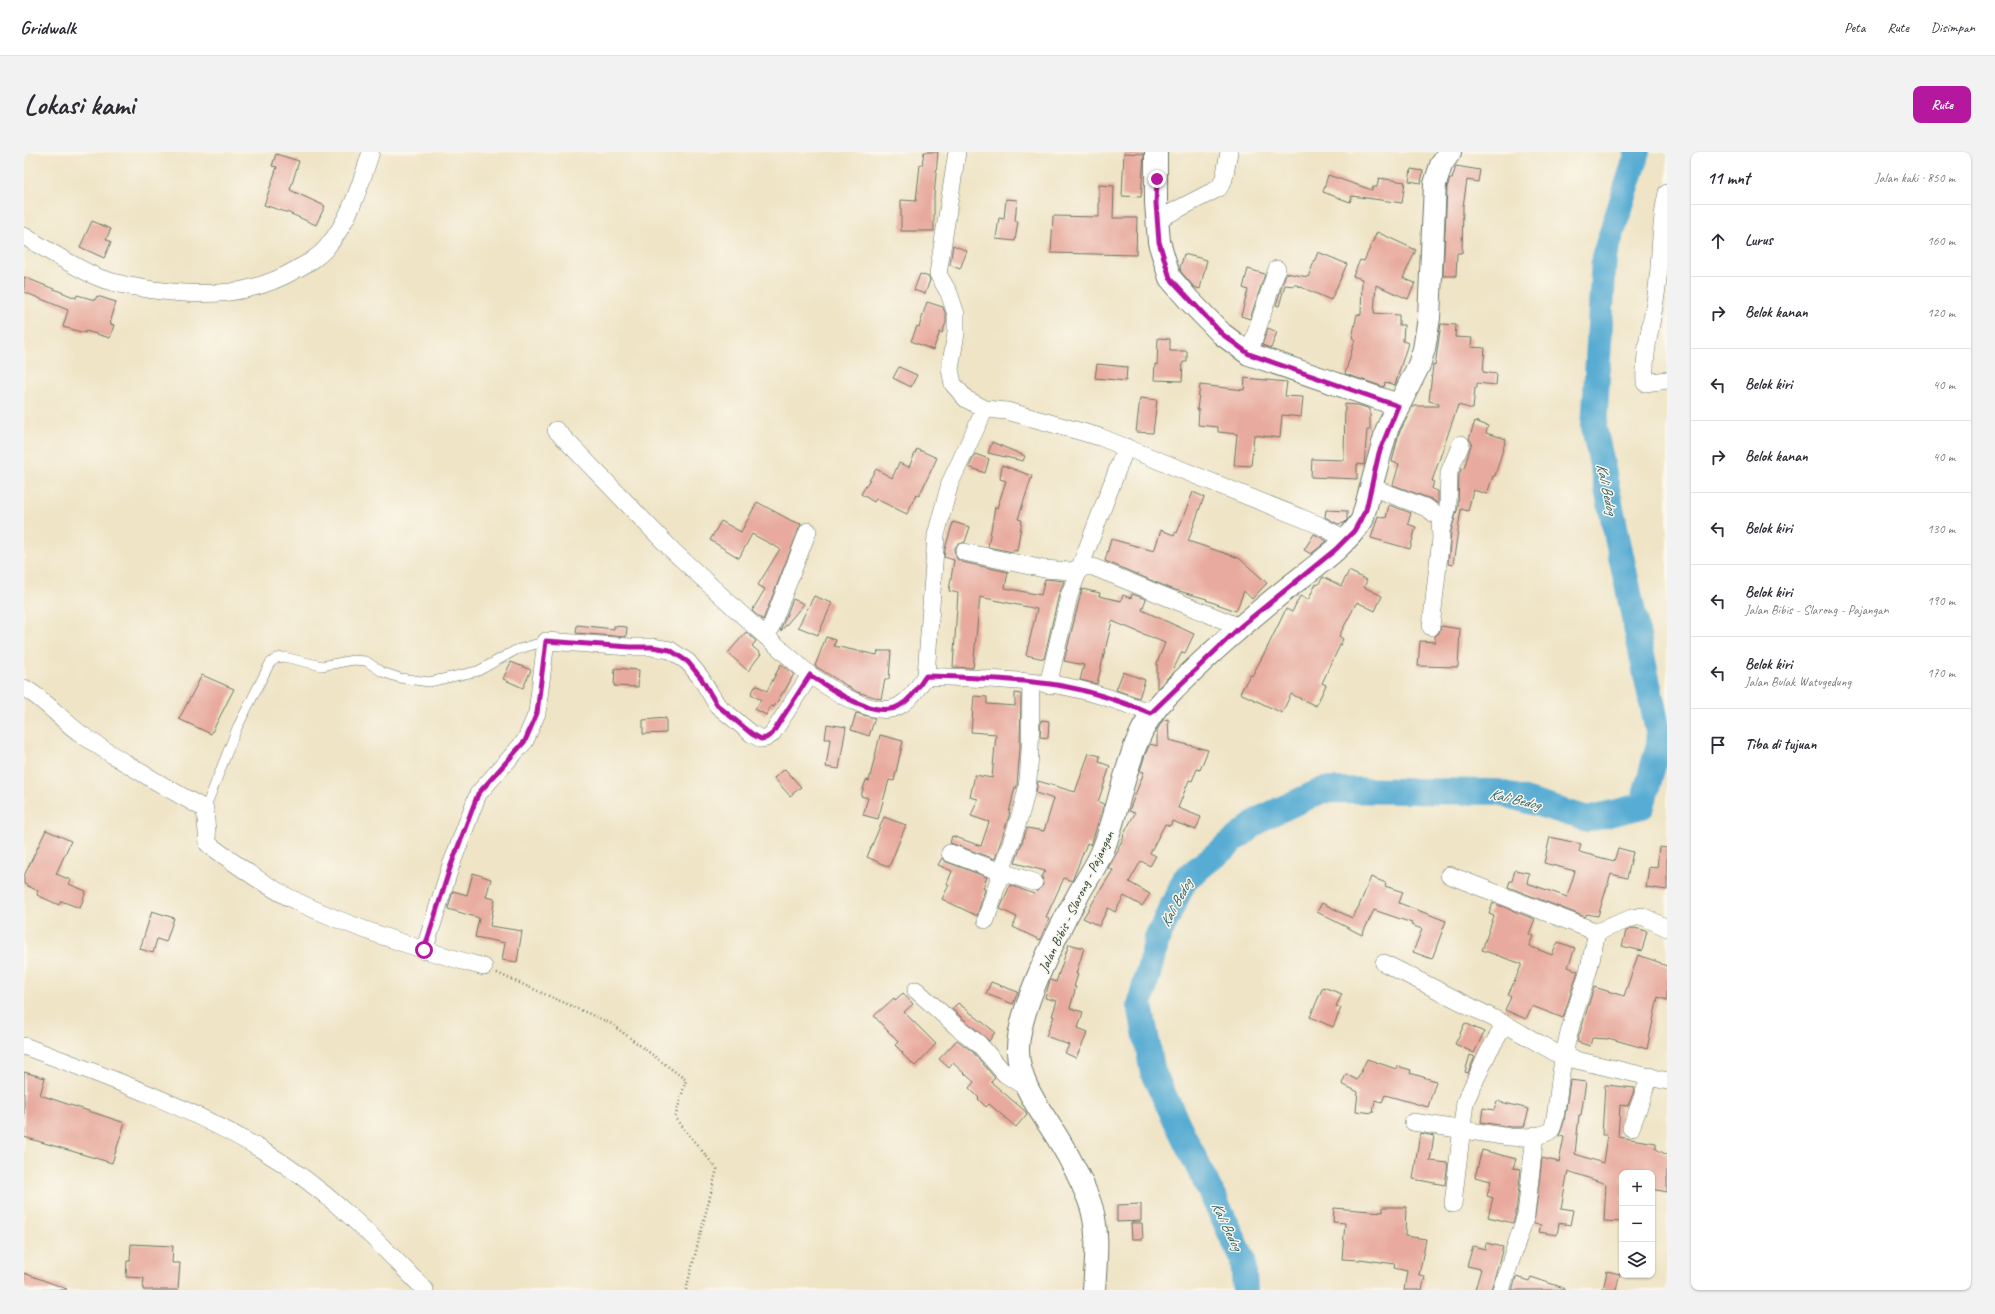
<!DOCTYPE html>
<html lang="id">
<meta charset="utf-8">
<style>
:root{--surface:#fff;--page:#f2f2f3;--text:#2b2b33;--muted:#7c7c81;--line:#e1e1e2;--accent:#b5179e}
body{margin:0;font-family:Caveat,sans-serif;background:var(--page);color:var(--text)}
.controls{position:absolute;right:12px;bottom:12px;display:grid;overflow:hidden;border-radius:8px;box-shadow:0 1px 3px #0004}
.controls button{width:36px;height:36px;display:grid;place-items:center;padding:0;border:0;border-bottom:1px solid var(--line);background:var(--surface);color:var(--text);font:20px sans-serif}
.stop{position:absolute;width:12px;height:12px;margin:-9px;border:3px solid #b5179e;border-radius:50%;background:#fff}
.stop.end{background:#b5179e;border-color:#fff;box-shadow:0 1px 4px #0008}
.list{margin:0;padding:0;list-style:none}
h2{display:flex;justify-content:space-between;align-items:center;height:52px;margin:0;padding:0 16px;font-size:17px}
h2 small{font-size:13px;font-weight:400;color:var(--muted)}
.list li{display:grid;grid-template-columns:26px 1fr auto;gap:12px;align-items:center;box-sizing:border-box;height:72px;padding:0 16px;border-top:1px solid var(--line)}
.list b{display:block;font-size:15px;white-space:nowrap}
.list p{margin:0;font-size:13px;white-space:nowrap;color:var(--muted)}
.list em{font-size:13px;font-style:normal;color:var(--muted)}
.icon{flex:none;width:22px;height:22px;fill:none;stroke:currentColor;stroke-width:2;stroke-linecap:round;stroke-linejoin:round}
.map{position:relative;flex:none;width:1643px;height:1138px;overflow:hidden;border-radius:8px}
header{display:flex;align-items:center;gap:24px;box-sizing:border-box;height:56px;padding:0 20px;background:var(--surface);border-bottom:1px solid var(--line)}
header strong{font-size:19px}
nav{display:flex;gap:22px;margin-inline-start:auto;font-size:14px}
.intro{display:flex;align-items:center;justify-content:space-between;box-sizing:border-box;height:96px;padding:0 24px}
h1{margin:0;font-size:28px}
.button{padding:10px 18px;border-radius:8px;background:var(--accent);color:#fff;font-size:14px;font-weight:700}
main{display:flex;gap:24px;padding:0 24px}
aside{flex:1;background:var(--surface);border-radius:8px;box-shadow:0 1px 3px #0004}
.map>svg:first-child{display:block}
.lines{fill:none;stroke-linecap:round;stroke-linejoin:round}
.river{stroke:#57acd3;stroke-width:26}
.building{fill:#e8aa9e}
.service-casing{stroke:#687767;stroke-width:10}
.minor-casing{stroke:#687767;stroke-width:18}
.tertiary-casing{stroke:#687767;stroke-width:24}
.secondary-casing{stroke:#687767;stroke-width:24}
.path{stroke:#687767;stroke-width:2.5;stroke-dasharray:1 3;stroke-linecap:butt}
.service{stroke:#fff;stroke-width:9}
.minor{stroke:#fff;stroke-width:17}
.tertiary{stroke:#fff;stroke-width:22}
.secondary{stroke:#fff;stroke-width:22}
.route{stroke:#b5179e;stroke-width:5}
.labels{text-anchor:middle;stroke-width:3;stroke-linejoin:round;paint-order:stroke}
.street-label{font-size:14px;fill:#1f3d34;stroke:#fbf7ec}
.water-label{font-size:15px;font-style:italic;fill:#305e64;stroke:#fbf7ec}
</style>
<header>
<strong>Gridwalk</strong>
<nav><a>Peta</a><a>Rute</a><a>Disimpan</a></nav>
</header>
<div class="intro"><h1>Lokasi kami</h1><a class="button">Rute</a></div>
<main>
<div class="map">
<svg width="1643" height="1138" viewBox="0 0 1643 1138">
<rect width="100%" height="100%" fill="#fbf7ec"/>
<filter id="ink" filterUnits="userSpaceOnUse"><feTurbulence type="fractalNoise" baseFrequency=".025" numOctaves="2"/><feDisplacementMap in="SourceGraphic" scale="8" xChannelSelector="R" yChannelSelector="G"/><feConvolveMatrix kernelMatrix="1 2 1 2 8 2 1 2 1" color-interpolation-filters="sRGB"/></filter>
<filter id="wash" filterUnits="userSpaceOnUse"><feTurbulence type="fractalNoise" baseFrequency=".012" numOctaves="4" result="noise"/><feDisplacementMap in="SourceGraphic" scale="16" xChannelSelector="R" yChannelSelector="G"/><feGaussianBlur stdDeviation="0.9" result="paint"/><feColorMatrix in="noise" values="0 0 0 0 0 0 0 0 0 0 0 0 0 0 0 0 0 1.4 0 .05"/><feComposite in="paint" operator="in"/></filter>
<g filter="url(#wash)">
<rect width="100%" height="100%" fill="#efe4c6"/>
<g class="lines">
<!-- river -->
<path class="river" d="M1221,1138L1219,1107L1129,921L1116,853L1133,787L1161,727L1238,666L1299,638L1474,640L1564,667L1618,654L1636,589L1570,275L1580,105L1614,0"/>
</g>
<g id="blocks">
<!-- building -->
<g class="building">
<path d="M900,0H914L910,44V79H877V48L892,49L896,13H898Z"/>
<path d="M1100,1L1120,2L1117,45L1098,44Z"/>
<path d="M252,2L275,9L266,38L301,54L292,73L265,61L240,53L253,15L248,14Z"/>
<path d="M1432,14L1456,18L1454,30L1443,28L1439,54L1438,101H1433L1432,124H1419L1423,35L1426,27H1428Z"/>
<path d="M1387,17L1399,19L1397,31L1385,29Z"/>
<path d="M1304,23L1348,38V35H1353L1355,26L1381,30L1378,51L1328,44L1326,50L1299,40Z"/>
<path d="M1075,33L1090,34L1089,66H1113L1112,103L1027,101L1029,64L1075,65Z"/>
<path d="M982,47L993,48L991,69H994L991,89L972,87L975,66L980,67Z"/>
<path d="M68,69L87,77L82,87L87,90L80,106L56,95Z"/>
<path d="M1353,80L1392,98L1379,126L1391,131L1384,147L1352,133L1350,161L1375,163V173H1380L1379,189L1384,191L1371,233L1361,230L1360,235L1321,222L1331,187L1328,186L1333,162L1337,163L1338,127L1329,124L1336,108L1340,109Z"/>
<path d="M929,93L943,99L936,117L926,113Z"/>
<path d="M1294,100L1323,112L1307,148L1270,132V134L1261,133L1255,154L1252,153L1262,121L1284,125Z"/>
<path d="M1160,102L1183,108L1176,137L1170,135L1157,120L1156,116Z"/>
<path d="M1224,117L1241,122L1226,167L1217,164L1224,138L1219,136Z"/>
<path d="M896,122L905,125L906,128L901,142L890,138Z"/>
<path d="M0,125L52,146L53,143L71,148L73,144L92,150L86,172L90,173L86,186L62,179L61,181L39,175L44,158L0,140Z"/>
<path d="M903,150L919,155L922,164V171L918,181L916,180L909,198L887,189L893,174L895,175Z"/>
<path d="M1417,172L1432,173L1431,185L1448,186L1447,195L1461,196L1459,220L1473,222L1472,233L1453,231V236H1451L1449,257L1434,253L1408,329H1410L1408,337L1414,339V352L1407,347L1369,333L1375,312L1368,310L1375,281L1389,254H1415V252L1405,249L1409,213L1411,214Z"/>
<path d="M1244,176L1253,180L1247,196L1238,193Z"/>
<path d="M1134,186L1146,187V199H1163V210H1159L1158,229L1130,228L1131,212L1133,213Z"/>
<path d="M1073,212L1103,215L1102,229L1071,226Z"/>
<path d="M875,215L893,223L887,235L869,226Z"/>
<path d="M1221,226L1263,230L1261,244L1279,245L1277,265L1258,263L1256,286L1230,283L1227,314L1210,313L1213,282L1194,280V275L1174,273L1175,258H1173L1176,233L1220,238Z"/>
<path d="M1116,246L1133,248L1129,281L1112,280Z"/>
<path d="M1321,252L1334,253L1346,257V278H1343L1340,313L1333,312V327L1287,325L1288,307L1320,308Z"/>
<path d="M1451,269L1464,274L1462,281L1482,287L1471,324H1469L1463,342L1449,338L1444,359L1437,357L1429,413L1424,412L1427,380L1434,355L1435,322L1438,316L1440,317L1446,296L1448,291L1445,287Z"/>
<path d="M968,290L1001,304L999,309L964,301Z"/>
<path d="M893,297L913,306L895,344L892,342L883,362L852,347L850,350L837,342L852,317L868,326L875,311L885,315Z"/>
<path d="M951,302L965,307L961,321L945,315Z"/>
<path d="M978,313L1008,324L994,367L998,368L993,399L989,398V400L964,395L971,355L973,356L982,329L976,327Z"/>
<path d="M1169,340L1180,345L1164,389L1215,406L1243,431L1228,447L1220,439L1212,459L1182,448L1183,447L1148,437L1081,409L1087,387L1130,399L1137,378L1150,383L1151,380L1153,381Z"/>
<path d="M733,350L768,369L777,372L739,468L728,459L741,437L734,433L756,397L728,382L715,406L686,388L697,369L717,380Z"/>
<path d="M1365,353L1387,361L1384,372L1392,375L1386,397L1347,386L1354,364L1362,366Z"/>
<path d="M1302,358L1323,359V368L1320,371L1314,372L1301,365Z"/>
<path d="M929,370L946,375L941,390L933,393L930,398L933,407L938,410L984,420L981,436L1017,443L1021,427L1040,429L1035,442L1020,507L1002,503L1013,457L956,445L949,516L929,515L934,441L925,439L930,408L920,405L921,397Z"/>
<path d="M1290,382L1303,389L1287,402L1280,398Z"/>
<path d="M1325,419L1343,428L1340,435L1358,444L1351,459L1333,450L1315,484L1319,487L1298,531L1302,533L1292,554L1267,542L1258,561L1216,541L1226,523L1228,524L1242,498L1262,457L1268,460L1276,444L1284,448L1292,432L1294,433L1299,425L1317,434Z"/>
<path d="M1058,437L1076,441L1075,444L1097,449L1099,443L1107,446L1108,442L1122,447L1118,458L1170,482L1161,501L1158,500L1147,522L1133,537V511L1141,491L1088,469L1073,532L1056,528L1060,513L1040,509Z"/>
<path d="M790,444L808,451L794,483L774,475Z"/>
<path d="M769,447L780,452L757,479H756Z"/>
<path d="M553,473L590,477V474L603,475L602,485L552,481Z"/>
<path d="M1417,474L1436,477L1434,515L1394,514L1396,489L1411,490V484L1415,481Z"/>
<path d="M722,480L732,489L728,494L737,502L724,519L704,501Z"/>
<path d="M802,485L812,488L810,494L853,503L854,499H867L865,527H861L857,547L833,540L791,514Z"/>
<path d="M487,510L507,518L499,536L479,527Z"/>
<path d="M757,512L770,522L760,540H759L750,555L747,554L742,563L731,557L737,548L727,542L732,533L743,539Z"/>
<path d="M591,516L615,518L614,535L590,534Z"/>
<path d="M1099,520L1121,528L1115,546L1092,538Z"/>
<path d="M178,523L210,537L187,582L155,567Z"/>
<path d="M991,541L997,542L996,596L993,633V636L991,635L985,661H986L971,707L926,691L928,684L957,694L965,670L947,664L954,647L946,645L951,623L968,626L972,582L947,580L950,544L963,545V552L991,554Z"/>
<path d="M832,561L851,566L845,584L827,578Z"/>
<path d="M642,566V581L619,582V568Z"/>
<path d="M1144,567L1145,588L1184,598L1176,618L1173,617L1168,629L1165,628L1154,656L1177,665L1172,678L1148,669L1146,674L1141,672L1126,701L1132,704L1126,714L1117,709L1105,730L1126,742L1118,754L1100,744L1091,760L1084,756L1075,774L1059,766L1089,718L1084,716L1095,697L1094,696L1100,685L1099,684L1111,661L1105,659L1120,620L1116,619L1121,603L1126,592L1133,594V578L1139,568Z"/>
<path d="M1017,568L1025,569L1024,586L1016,585Z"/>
<path d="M803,572L822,575L815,617L802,615L806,587H801Z"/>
<path d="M856,583L879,589L870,629L865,628L854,667L839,663L844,646L837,644L842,628L845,629Z"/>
<path d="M1065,601L1076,604L1075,610L1086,614L1074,650L1080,652L1067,693L1063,691L1048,729L1040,726L1022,765L1025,767L1016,788L989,775L993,765L976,757L986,733L1010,742L1019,733L1018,725L1021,719L991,711L1003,676L1020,679L1030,647L1012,641L1014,629L1051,640Z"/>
<path d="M761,617L777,635L766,644L750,626Z"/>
<path d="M860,665L882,673L865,715L843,705Z"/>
<path d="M22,678L47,689L32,722L47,728L45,732L62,739L56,756L37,749L35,753L13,743L14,739L0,732V724Z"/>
<path d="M1526,685L1557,692L1555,700L1590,709L1594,696L1609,700L1603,726L1587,722L1574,764L1563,762L1561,765L1484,735L1486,729H1488L1491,718L1505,721L1503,731L1543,745L1551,719L1520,711Z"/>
<path d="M1635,695L1643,696V738L1622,735L1625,715L1633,716Z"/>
<path d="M918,706L923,710L963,725L959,736L961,737L953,764L918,747L925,733L923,732L928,719L914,713Z"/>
<path d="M449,721L467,727L462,745L471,747L466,774L498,779L493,810L478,808L481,791L451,785L455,766L424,757L429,739L443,743Z"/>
<path d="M1347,725L1362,731L1361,734L1379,740L1375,751L1422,769L1408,807L1389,800L1398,777L1387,773L1388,771L1350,758L1338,783L1293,760L1298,751L1328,766L1335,754Z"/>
<path d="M1469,751L1511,767L1505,782L1509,784L1505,794L1528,803L1534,790L1551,796L1544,815L1554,819L1539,866L1508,854L1502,867L1481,858L1487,845L1484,843L1498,812L1458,798L1470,764L1465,762Z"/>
<path d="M128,759L150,766L142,790L133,787L129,801L116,797Z"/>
<path d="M1610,776L1623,779L1618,799L1598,794L1602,779Z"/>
<path d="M1045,792L1060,796L1052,822H1054L1050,835H1052L1046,856L1059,860L1054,876L1064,880L1052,906L1041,901L1045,893L1022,884L1030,864H1028L1033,849L1021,846L1026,828L1032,830Z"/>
<path d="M1614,803L1637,811V812L1643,814V848L1634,845L1623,897L1584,886V887L1568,886L1566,894L1553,890L1570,835L1600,844Z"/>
<path d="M967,830L994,840L989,852L962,842Z"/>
<path d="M1299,835L1318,842L1312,854L1317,856L1309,875L1286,865Z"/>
<path d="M879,841L889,852L880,860L912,892L891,914L878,902L879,901L871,893L874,890L850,864L870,846L871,848Z"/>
<path d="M934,851L971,880L965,889L928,857Z"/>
<path d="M1441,871L1460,880L1450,901L1431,892Z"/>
<path d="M933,888L948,899L971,926L967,930L1001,959L1003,962L992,975L965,952L962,955L954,947L955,946L945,936L950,930L929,911L925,916L915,907Z"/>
<path d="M1446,903L1451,905L1444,921L1441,920Z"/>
<path d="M1343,907L1372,917L1373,914L1387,918L1386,921L1412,929L1404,955L1361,943L1358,950L1351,948L1349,961L1332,959L1334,940L1318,932L1322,922L1333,928Z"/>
<path d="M0,920L21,926L16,943L101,971L88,1011L0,985Z"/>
<path d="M1546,928L1562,930L1557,963H1555L1551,1002L1579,1011L1583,983H1578L1581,933L1611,936L1604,954L1596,953L1594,985L1632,991V997L1643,1003V1040L1628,1037V1021H1598V1070L1580,1069L1582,1032L1544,1019L1537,1056L1549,1058L1546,1073L1535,1071L1533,1083L1515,1080L1517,1073L1510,1072L1518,1006L1535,1010L1540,985L1535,984L1540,970Z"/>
<path d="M1473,949L1505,957L1500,975H1486L1457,970L1459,956L1470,958Z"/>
<path d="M1396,981L1410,984L1406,1009L1424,1011L1421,1033L1389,1027Z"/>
<path d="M1458,998L1492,1007L1489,1016L1497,1017L1492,1061L1489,1071L1464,1065L1469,1046L1463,1044L1467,1029L1451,1025Z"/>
<path d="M1117,1052V1069L1093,1070V1053Z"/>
<path d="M1359,1055H1382L1381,1084L1402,1087L1395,1123L1401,1124L1398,1138H1380L1383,1119L1370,1116L1371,1112L1336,1107V1108L1318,1107L1321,1071L1309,1070L1310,1056L1359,1060Z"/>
<path d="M1107,1071H1118L1119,1087H1108Z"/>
<path d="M1462,1091L1479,1095L1467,1138H1451L1457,1117L1443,1114L1449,1094L1461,1097Z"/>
<path d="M107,1092L149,1094L148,1111H156L154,1138H119L120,1126L102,1125L103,1109H106Z"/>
<path d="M1583,1119L1596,1122L1592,1138H1579Z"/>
<path d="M0,1121L43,1137L42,1138H9L0,1135Z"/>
<path d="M1492,1125L1505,1129L1507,1125L1540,1136V1138H1488Z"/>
</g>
</g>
</g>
<g filter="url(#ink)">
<use href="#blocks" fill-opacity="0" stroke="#687767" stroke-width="1"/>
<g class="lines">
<!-- service casing -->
<g class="service-casing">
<path id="service" d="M181,657L213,576L246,511L253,506L260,505L298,514L329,508L342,509L358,520L376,526L405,530L454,519L492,498L522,489"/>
</g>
<!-- minor casing -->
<g class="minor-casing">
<g id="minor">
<path d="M933,0L914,122L925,141L932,162V181L926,217L929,232L942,247L961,257L983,259L1076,285L1295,373L1323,388"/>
<path d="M1643,41C1636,70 1637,98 1634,127C1631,163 1619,194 1621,231L1643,228"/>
<path d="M1133,68L1195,36L1200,27L1205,0"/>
<path d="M0,84C23,98 47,113 71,124C89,132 111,135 130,138C182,145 227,144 273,117C284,111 295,105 303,95C326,68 336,33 347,0"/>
<path d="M1225,202L1253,117"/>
<path d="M1347,335L1403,356L1416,366L1417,386L1407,475"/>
<path d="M1418,376L1424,355L1425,320L1437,292"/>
<path d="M940,400L1020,417L1047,419L1058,415H1069L1216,475"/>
<path d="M743,485L784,379"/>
<path d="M786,523C807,537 851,568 875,554C887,547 894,535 902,524C946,526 990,527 1033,533C1065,538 1097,550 1127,561"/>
<path d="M902,524L912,383L926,331L961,257"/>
<path d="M1024,533L1045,444L1102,295"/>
<path d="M0,536C22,548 37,568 57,582C97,610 139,634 181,657L184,692C213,713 241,734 274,750C333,778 397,798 460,815"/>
<path d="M926,701L977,720C986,693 998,664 1003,635C1008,601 1006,565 1007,531"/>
<path d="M1425,723L1573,780L1608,766L1618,764L1643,776"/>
<path d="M962,768L977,720L1010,730"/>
<path d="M400,799L426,716L454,642L501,589L513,561L522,489L606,495H628L646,498L664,510L677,526L693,553L728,582L737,587L742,586L748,582L786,523L729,473L649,399L532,278"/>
<path d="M1360,811L1481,872L1539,905L1643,929"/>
<path d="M892,838L933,875L955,892L981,922L1003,936"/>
<path d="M0,894C81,924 164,954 238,998C300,1035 351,1086 401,1138"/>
<path d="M1389,970L1485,985C1495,986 1520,985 1527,978C1532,972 1535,932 1537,921C1541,890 1550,863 1560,833C1566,816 1569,798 1573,780"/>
<path d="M1607,976L1626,924"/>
<path d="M1429,1052L1441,950L1465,899L1481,872"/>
<path d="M1477,1138L1502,1063L1511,983"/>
</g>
</g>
<!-- tertiary casing -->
<g class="tertiary-casing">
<path id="tertiary" d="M1132,0V51L1135,90L1146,126L1164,147L1198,182L1225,202L1374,253"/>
</g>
<!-- secondary casing -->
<g class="secondary-casing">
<path id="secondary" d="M1070,1138C1072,1107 1076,1077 1065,1048C1057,1028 1047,1008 1036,990C1019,961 993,932 994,896C995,857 1032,782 1052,747C1060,731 1071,717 1078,700C1100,648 1101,586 1142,545C1179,507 1219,472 1261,438C1288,416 1318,398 1338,368L1363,277L1395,213L1400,197L1405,166L1411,32L1417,13L1426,0"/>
</g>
<!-- path -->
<path class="path" d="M473,821L586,871L662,928L651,966L693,1017L662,1138"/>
<!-- service -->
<use href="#service" class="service"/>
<!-- minor -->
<use href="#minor" class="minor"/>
<!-- tertiary -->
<use href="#tertiary" class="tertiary"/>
<!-- secondary -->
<use href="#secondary" class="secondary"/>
</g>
</g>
<g class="lines" filter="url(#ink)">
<!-- route -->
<path class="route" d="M400,798L426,716L454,642L501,589L513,561L522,489L606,495H628L646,498L664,510L677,526L693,553L728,582L737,587L742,586L748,582L786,523C807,537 850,568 875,554C887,548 894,535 902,524C945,525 990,527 1033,533C1065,538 1097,550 1127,561L1216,475L1311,398L1330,379L1342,358L1355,301L1374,254L1225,202L1198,182L1146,126L1135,90L1132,51L1133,27"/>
</g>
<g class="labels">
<!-- street labels -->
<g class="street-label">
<text transform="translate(1052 749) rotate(-64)" y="5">Jalan Bibis - Slarong - Pajangan</text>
</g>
<!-- water labels -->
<g class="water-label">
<text transform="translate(1583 337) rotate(78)" y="5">Kali Bedog</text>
<text transform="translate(1491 647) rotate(13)" y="5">Kali Bedog</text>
<text transform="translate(1152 751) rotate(-62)" y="5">Kali Bedog</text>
<text transform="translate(1203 1074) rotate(64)" y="5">Kali Bedog</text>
</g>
</g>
</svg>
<div class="controls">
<button>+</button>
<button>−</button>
<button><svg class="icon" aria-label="layers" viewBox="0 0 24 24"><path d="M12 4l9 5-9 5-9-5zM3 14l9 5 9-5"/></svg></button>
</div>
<div class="stop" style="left:400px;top:798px"></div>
<div class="stop end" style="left:1133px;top:27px"></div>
</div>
<aside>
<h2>11 mnt<small>Jalan kaki · 850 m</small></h2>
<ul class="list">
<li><svg class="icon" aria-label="ahead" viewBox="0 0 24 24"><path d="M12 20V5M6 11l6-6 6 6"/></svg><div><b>Lurus</b></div><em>160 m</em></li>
<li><svg class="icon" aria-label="right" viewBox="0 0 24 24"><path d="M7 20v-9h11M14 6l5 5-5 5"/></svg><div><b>Belok kanan</b></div><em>120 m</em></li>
<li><svg class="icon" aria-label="left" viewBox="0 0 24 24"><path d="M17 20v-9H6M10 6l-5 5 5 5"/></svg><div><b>Belok kiri</b></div><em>40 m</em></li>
<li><svg class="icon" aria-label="right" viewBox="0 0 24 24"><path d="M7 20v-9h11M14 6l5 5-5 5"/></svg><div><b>Belok kanan</b></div><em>40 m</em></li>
<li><svg class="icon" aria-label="left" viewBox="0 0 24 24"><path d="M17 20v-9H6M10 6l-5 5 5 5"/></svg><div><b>Belok kiri</b></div><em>130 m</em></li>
<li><svg class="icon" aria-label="left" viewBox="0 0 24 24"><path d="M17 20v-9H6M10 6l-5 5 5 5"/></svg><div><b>Belok kiri</b><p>Jalan Bibis - Slarong - Pajangan</p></div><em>190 m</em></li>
<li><svg class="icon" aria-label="left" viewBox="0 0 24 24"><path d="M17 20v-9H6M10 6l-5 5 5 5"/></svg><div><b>Belok kiri</b><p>Jalan Bulak Watugedung</p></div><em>170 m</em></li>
<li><svg class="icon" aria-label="arrive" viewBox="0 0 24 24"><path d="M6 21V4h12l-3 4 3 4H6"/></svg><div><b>Tiba di tujuan</b></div></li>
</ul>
</aside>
</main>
